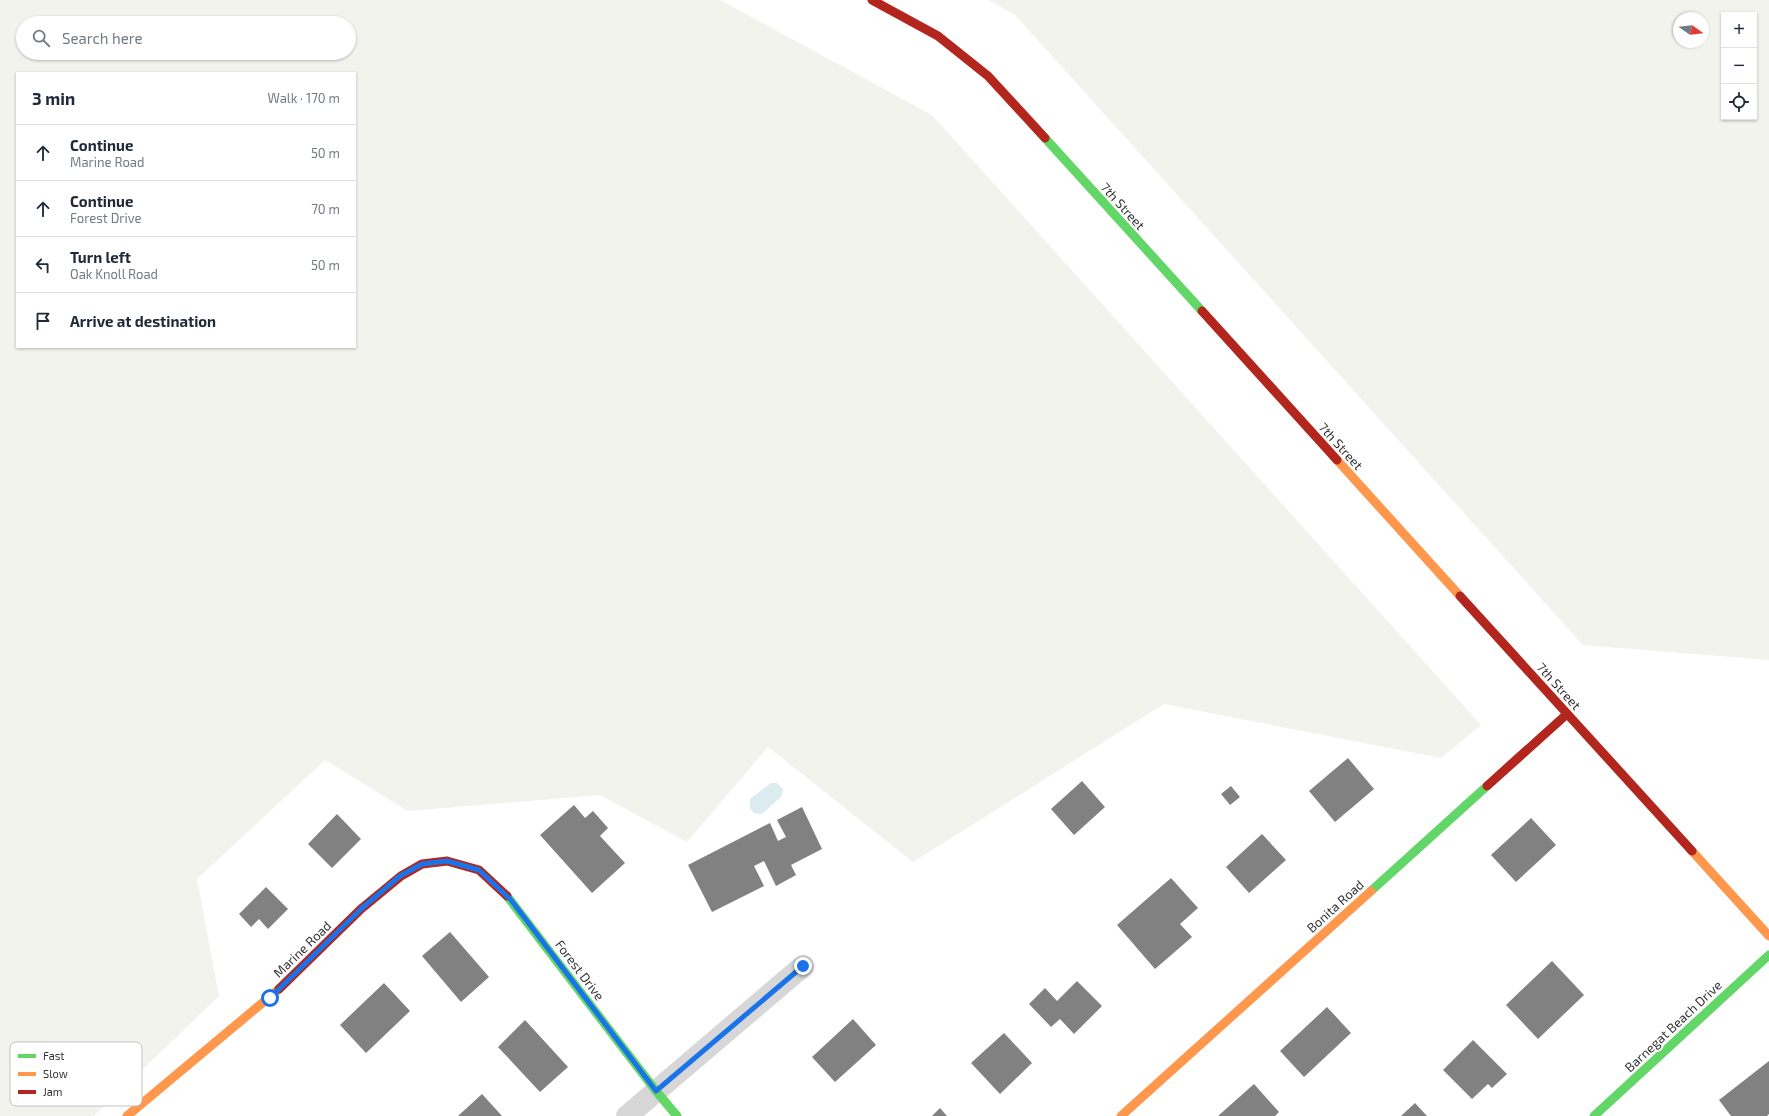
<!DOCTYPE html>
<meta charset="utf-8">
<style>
:root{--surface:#fff;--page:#f2f2f3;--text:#1f2937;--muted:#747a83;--line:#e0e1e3}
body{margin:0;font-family:"Exo 2",sans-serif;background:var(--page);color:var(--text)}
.controls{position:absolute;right:12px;top:12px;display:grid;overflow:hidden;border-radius:0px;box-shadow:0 1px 3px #0004}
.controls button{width:36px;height:36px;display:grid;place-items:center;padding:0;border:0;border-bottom:1px solid var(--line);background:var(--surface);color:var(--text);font:20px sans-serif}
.compass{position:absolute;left:1673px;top:12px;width:36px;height:36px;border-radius:50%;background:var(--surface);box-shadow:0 1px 3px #0004;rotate:104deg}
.stop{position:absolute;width:12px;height:12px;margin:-9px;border:3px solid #1a73e8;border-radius:50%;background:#fff}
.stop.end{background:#1a73e8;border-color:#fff;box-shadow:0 1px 4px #0008}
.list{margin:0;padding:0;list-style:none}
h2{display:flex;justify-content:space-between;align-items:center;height:52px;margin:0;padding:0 16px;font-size:17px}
h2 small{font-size:13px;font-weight:400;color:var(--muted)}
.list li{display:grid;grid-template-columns:26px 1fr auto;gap:12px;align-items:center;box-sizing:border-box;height:56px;padding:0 16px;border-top:1px solid var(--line)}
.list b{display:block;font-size:15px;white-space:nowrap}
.list p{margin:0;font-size:13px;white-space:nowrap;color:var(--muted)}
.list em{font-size:13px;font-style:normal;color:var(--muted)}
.icon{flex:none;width:22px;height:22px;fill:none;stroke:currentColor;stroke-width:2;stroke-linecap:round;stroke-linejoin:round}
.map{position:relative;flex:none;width:1769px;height:1116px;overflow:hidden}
.search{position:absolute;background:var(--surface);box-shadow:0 1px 3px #0004;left:16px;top:16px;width:340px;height:44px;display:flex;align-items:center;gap:10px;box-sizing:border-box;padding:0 14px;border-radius:22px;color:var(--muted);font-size:15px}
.panel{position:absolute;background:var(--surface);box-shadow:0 1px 3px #0004;left:16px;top:72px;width:340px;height:276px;border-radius:0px}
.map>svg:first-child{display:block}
.green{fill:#f1f3ec;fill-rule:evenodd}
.water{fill:#dbebef}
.building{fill:#818181}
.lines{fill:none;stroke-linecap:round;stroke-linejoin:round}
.street{stroke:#d7d7d7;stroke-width:22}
.fast{stroke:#63d668;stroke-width:9}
.slow{stroke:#ff974d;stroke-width:9}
.jam{stroke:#b3261e;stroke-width:9}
.route{stroke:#1a73e8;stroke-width:5}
.labels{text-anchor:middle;stroke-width:4;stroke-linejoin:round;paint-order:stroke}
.street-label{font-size:13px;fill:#333;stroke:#fff}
.key{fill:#fff;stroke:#c2c2c2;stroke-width:1}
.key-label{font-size:11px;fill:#333}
</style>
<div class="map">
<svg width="1769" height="1116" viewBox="0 0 1769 1116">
<rect width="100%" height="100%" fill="#fff"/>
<!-- green -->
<g class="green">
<path d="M0,0H720L932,115L1481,725L1441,758L1164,704L913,862L768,747L687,842L600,795L408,811L325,760L197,879L219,996L94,1116H0ZM23,23H349V53H23ZM17,73H355V347H17Z"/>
<path d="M988,0H1769V660L1583,645L1015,15ZM1724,15H1754V117H1724ZM1679,18H1703V42H1679Z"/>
</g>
<!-- water -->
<path class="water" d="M771,783H777L783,789L781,797L762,814L754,813L750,808V799Z"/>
<!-- building -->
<g class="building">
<path d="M1348,758L1374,789L1335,822L1309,791Z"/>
<path d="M1082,781L1105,807L1074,835L1051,809Z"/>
<path d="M1231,786L1240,797L1230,805L1221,794Z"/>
<path d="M574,805L585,818L593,811L608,828L600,836L625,863L592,893L540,835Z"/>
<path d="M802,807L822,849L791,865L796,875L776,886L764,861L754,866L764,886L712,912L688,865L770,823L778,841L786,837L777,820Z"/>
<path d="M337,814L361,839L332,868L308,844Z"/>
<path d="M1531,818L1556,845L1516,882L1491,855Z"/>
<path d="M1262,834L1286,860L1249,893L1226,867Z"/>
<path d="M1171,878L1198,908L1180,924L1192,937L1155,969L1117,925Z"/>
<path d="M266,887L288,909L268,929L259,919L251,927L239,914Z"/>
<path d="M450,932L489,977L461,1002L422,956Z"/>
<path d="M1552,961L1584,995L1538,1039L1506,1005Z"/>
<path d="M1077,981L1102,1006L1074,1034L1060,1019L1051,1027L1029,1004L1045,988L1057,1001Z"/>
<path d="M384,983L410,1011L366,1053L340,1025Z"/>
<path d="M1327,1007L1351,1033L1304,1077L1280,1051Z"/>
<path d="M853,1019L876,1045L835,1082L812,1057Z"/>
<path d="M525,1020L568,1067L540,1092L498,1047Z"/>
<path d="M1004,1033L1032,1063L1000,1094L971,1063Z"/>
<path d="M1473,1040L1507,1074L1492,1088L1488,1084L1472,1099L1443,1070Z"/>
<path d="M1769,1061V1114L1767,1116H1731L1719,1100Z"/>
<path d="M1254,1084L1279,1112L1275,1116H1218Z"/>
<path d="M482,1094L502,1116H458Z"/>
<path d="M1415,1103L1427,1116H1401Z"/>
<path d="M940,1108L947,1116H932Z"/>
</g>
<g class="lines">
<!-- street -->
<path class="street" d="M627,1116L803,966"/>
<!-- fast -->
<g class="fast">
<path d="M1045,138L1202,311"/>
<path d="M1371,891L1487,786"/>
<path d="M507,896L656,1091L677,1116"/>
<path d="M1594,1116L1769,955"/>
</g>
<!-- slow -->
<g class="slow">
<path d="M1337,460L1460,596"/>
<path d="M1692,851L1769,936"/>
<path d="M127,1116L279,989"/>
<path d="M1121,1116L1371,891"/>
</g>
<!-- jam -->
<g class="jam">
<path d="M872,0L938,36L988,76L1045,138"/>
<path d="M1202,311L1337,460"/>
<path d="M1460,596L1692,851"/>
<path d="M1487,786L1567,714"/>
<path d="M279,989L361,909L401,876L422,864L447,861L479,870L507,896"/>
</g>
</g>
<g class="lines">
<!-- route -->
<path class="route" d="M270,998L361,909L400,876L422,864L447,861L479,870L511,900L656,1091L803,966"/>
</g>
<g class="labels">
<!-- street labels -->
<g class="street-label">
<text transform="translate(1123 206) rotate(48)" y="5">7th Street</text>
<text transform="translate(1341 446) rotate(48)" y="5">7th Street</text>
<text transform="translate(1559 686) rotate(48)" y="5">7th Street</text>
<text transform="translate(1335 906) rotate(-42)" y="5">Bonita Road</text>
<text transform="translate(302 949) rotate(-44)" y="5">Marine Road</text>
<text transform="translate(580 970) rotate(53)" y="5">Forest Drive</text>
<text transform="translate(1673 1026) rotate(-43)" y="5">Barnegat Beach Drive</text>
</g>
</g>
<!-- legend -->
<rect x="10" y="1042" width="132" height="64" rx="6" class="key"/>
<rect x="18" y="1054" width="18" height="4" fill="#63d668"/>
<rect x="18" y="1072" width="18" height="4" fill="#ff974d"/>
<rect x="18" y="1090" width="18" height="4" fill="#b3261e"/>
<g class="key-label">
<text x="43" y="1060">Fast</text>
<text x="43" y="1078">Slow</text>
<text x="43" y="1096">Jam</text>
</g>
</svg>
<div class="controls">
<button>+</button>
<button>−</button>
<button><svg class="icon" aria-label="locate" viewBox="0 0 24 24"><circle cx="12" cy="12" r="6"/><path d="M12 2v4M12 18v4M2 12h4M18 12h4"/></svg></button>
</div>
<svg class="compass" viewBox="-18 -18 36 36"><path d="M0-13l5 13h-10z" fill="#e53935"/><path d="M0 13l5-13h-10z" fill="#747a83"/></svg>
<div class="stop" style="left:270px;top:998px"></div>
<div class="stop end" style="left:803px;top:966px"></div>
<div class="search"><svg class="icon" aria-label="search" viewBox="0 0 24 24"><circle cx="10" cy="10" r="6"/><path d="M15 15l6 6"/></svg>Search here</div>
<section class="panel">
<h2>3 min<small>Walk · 170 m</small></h2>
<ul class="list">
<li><svg class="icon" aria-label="ahead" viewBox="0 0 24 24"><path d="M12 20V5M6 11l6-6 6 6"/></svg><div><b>Continue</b><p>Marine Road</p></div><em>50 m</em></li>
<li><svg class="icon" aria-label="ahead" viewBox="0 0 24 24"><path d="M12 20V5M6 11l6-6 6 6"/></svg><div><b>Continue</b><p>Forest Drive</p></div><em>70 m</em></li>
<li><svg class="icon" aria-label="left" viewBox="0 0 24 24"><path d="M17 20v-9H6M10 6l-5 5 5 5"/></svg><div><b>Turn left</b><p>Oak Knoll Road</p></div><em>50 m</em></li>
<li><svg class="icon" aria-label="arrive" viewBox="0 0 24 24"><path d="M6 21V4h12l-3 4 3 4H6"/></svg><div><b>Arrive at destination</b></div></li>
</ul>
</section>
</div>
